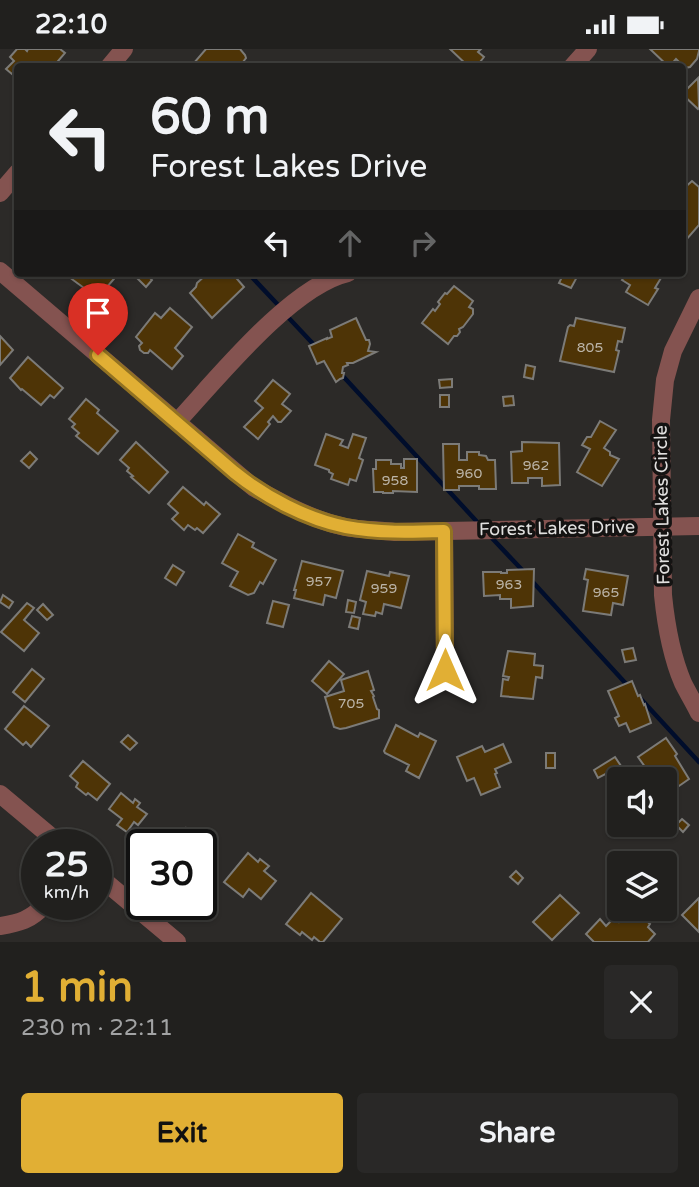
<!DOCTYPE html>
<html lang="en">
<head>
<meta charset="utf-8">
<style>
  :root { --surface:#21201e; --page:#292827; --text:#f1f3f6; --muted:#a2a3a4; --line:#3e3e3c; --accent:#e1af34 }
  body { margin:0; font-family:"Varela Round",sans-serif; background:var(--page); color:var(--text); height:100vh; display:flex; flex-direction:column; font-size:26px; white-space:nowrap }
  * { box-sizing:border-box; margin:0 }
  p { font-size:23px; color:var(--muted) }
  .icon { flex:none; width:38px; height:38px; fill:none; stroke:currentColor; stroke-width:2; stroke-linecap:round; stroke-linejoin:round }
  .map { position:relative; height:893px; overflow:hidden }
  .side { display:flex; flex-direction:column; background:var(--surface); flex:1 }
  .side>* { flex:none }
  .hud { position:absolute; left:14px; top:14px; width:672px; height:214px; border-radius:7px; box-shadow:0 2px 5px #0004,0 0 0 2px var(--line); background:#21201e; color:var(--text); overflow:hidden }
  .fabs { position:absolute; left:607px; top:718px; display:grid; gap:14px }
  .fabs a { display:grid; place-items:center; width:70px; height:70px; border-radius:7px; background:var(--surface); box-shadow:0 2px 5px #0004,0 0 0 2px var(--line); font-size:35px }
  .speed { position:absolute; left:21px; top:780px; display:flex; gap:14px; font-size:35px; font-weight:700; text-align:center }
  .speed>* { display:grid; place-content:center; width:91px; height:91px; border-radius:50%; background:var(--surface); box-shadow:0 2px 5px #0004,0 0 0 2px var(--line); line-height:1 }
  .speed small { font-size:18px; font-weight:400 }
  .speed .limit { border:4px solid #111; border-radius:10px; background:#fff; color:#111 }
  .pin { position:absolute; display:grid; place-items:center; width:60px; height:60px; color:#fff; margin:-72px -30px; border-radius:50% 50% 50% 0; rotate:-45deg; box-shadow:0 0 7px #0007 }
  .pin .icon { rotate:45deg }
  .me { position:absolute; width:77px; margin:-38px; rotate:0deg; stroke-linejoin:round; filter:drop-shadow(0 0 5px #0008) }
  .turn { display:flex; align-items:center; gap:24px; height:147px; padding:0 21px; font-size:32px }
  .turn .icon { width:91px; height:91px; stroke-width:2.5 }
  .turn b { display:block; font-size:49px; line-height:60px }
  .lanes { display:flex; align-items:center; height:66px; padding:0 21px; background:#0003; justify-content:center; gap:35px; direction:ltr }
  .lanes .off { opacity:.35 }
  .round { display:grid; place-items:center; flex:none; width:74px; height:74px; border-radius:7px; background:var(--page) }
  .headline { display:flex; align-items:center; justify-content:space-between; height:119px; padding:0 21px }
  h1 { font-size:42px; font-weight:700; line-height:52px; color:var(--accent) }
  .primary-button { display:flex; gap:14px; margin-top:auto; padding:14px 21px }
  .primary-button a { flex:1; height:80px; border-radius:7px; background:var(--accent); color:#111; font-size:28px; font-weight:700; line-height:80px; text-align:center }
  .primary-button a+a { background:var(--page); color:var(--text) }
  .status { display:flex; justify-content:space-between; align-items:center; height:49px; padding:0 35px; background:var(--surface); direction:ltr }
  .status svg { height:19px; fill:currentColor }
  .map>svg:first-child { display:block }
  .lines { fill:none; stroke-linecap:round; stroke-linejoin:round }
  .stream { stroke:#000d2b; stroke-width:4.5 }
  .building { fill:#4e3406; stroke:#7c7b78; stroke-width:2 }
  .minor { stroke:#845350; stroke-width:18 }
  .route-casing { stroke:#927222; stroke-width:18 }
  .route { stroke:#e1af34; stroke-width:12 }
  .labels { text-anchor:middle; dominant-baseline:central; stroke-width:7; stroke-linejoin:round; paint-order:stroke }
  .number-label { font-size:14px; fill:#bcb5a9 }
  .street-label { font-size:18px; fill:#e1e0df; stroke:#141312 }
</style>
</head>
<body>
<div class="status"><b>22:10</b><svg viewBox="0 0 49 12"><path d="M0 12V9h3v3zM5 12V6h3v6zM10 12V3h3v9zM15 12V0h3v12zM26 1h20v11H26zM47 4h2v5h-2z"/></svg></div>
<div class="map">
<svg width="699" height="893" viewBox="0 0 699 893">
  <rect width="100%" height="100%" fill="#2c2a28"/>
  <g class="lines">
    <g class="stream">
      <polyline points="248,224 281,259"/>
      <polyline points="286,266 316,298"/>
      <polyline points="341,325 480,476"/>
      <polyline points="490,487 525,524"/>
      <polyline points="531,531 629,638"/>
      <polyline points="640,649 699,713"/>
    </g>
  </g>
  <g class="building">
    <polygon points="17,0 25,0 27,2 28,0 60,0 65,4 53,18 18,18 18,30 6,20 14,12 10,8"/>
    <polygon points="206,0 240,0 245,6 246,9 239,18 197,18 193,15"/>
    <polygon points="450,0 481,0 478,3 484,8 476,18 469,18"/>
    <polygon points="650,0 699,0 699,2 697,10 690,18 685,19 676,10 669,18"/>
    <polygon points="698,29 699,59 698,60 682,45"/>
    <polygon points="692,132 699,138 699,176 686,191 682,188 682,141"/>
    <polygon points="68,224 119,224 95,252 83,241 84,239 69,228 71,226"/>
    <polygon points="143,224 145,224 152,231 146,238 137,229"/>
    <polygon points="208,224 212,227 215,224 232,224 244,238 212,269 190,244 196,238 197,234"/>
    <polygon points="564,224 570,224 577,228 571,239 559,234"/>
    <polygon points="624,224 664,224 655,239 658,240 648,256 626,243 630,236 622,231 625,227"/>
    <polygon points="454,237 473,252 469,258 473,260 473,265 463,278 459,280 460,283 457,287 454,287 448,295 422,274 433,260 435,262 440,255 438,253 445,244 447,245"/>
    <polygon points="170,259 192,278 175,299 183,307 172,320 150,301 148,304 144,304 140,301 139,297 142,294 136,288 155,264 161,269"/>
    <polygon points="356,269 366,291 369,291 370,295 368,302 376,303 353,314 347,314 348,316 343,318 342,324 344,324 343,329 340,330 336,333 324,312 317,315 309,297 327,289 327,290 332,288 330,281"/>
    <polygon points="576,269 625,279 622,293 618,292 616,301 619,302 614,323 560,312 568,278 570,276 574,277"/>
    <polygon points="0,287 13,301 0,316"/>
    <polygon points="28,308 63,339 54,349 50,346 41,356 22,340 21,341 10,329"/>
    <polygon points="526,316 535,318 533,330 524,328"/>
    <polygon points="452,330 452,338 440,339 439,331"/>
    <polygon points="273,331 290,345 282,355 291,362 281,373 278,373 273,367 268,373 270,375 258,390 244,378 263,359 255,352"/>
    <rect x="440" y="346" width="9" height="12"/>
    <polygon points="513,347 514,356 504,357 503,348"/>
    <polygon points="86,350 99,361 97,364 118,382 98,405 76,387 79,384 72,378 75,375 69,370"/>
    <polygon points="600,372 616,381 604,399 610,403 610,406 619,410 602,437 577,423 590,400 582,396 587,388 591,388"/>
    <polygon points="326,385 343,391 340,396 348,399 353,385 366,389 359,409 363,411 356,432 350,430 348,436 331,430 333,425 329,423 329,421 315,416"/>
    <polygon points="136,393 168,423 149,444 131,428 133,427 127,422 129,419 120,411"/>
    <polygon points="522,393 559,394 560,436 542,437 542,429 528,429 528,434 512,434 511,403 522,402"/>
    <polygon points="443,395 459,395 459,411 467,411 467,403 479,403 479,406 486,407 488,411 495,411 496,440 479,440 479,437 459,437 459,441 444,441"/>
    <polygon points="30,403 37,410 29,419 21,412"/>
    <polygon points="404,410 417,410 417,443 393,442 393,444 383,444 383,443 374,443 373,420 376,420 376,411 391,411 391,415 401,415 401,419 404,419"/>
    <polygon points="183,438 204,456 206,453 220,465 203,484 197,479 195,481 188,476 184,481 172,470 178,464 168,455"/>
    <polygon points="238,485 254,494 252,498 276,511 263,535 260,533 254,544 248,546 230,537 238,523 222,514"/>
    <polygon points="302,512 343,522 336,549 325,546 323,556 294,549 296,541 294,541"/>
    <polygon points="173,516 184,523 176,536 165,529"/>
    <polygon points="534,520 533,557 511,559 511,550 500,550 500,546 484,547 483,523 501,523 501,524 507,524 507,521"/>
    <polygon points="586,520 628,527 623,556 613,554 611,566 583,562 588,531 584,530"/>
    <polygon points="367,522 389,527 390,523 409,527 401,559 384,555 382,565 376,563 375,567 363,565 366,553 360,551"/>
    <polygon points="3,546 13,553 9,559 0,553"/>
    <polygon points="348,551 356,553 354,564 346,563"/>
    <polygon points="273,552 289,556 283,578 267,574"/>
    <polygon points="27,554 34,559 24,571 39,584 24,602 1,583"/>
    <polygon points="43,555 53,566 47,571 37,561"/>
    <polygon points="352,567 360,569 358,580 349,578"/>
    <polygon points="633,599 636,611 625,613 622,601"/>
    <polygon points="508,602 535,605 534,616 543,617 542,629 536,628 533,650 501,647 503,630 508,631 509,628 503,627"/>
    <polygon points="329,612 344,625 327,645 312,632"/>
    <polygon points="32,620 44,630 25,653 13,643"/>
    <polygon points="368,622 374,641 371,642 374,647 373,648 377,660 379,661 379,669 346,679 340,680 334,678 325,648 344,642 341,631"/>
    <polygon points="632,632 638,647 640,646 644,656 645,655 651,674 630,683 626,674 619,677 615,669 619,667 608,642"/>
    <polygon points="24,657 49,677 31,698 26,693 23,696 5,680"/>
    <polygon points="396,676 418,688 420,684 436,692 419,729 406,722 409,716 385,704 384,702"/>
    <polygon points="128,686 137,694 130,701 121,693"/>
    <polygon points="666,689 677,705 675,707 689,730 679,737 676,733 665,741 665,730 647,730 644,725 648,722 638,708"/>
    <polygon points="503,695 511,713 495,720 497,724 495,725 500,738 481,746 474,729 467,732 457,708 482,697 485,703"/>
    <rect x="546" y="704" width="9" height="15"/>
    <polygon points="615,708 621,717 598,729 594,721"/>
    <polygon points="83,712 110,735 97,751 88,744 86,746 76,738 78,734 70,727"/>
    <polygon points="121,744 133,754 135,750 140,754 137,758 147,765 138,776 134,773 127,783 117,776 122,770 109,760"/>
    <polygon points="682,770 689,776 683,783 676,776"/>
    <polygon points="186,779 216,804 201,822 201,796 172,796"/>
    <polygon points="248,804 258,813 260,810 269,817 264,822 276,832 261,850 249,840 243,848 224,833"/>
    <polygon points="516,822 523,829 518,835 510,828"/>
    <polygon points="311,844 342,870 323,893 320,893 314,888 312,891 302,883 300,886 286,875"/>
    <polygon points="560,846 579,864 552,891 533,873"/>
    <polygon points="699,849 699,883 682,866"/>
    <polygon points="632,859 650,875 648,878 655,885 648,893 594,893 586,885 600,870 606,877 615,868 619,873"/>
  </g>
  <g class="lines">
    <g class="minor">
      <polyline points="109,18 124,0"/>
      <polyline points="572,18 588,0"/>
      <polyline points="0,144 18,123"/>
      <path d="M0 222 253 438C282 454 312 471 345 478 361 481 378 481 395 483L699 477"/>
      <path d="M699 249 673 302 665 331 661 371 663 546C666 576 671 606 683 634 688 644 694 654 699 664"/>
      <path d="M177 373C217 330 291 237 348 224"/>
      <polyline points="444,482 445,621"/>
      <polyline points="0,745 61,796"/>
      <polyline points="96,825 177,893"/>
      <path d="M0 877C19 874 31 871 44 856"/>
    </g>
  </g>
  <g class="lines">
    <defs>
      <path id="route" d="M98 306 234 423C265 448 306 470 346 478 378 484 411 483 444 482L445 621"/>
    </defs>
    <use href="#route" class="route-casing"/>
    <use href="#route" class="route"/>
  </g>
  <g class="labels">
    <g class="number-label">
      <text x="590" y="298">805</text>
      <text x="536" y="416">962</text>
      <text x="469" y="424">960</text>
      <text x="395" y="431">958</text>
      <text x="319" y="532">957</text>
      <text x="509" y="535">963</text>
      <text x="384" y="539">959</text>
      <text x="606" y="543">965</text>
      <text x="351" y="654">705</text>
    </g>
    <g class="street-label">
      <text transform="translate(662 456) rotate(-91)">Forest Lakes Circle</text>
      <text transform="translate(557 479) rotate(-1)">Forest Lakes Drive</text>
    </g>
  </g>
</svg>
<div class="fabs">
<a><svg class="icon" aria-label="sound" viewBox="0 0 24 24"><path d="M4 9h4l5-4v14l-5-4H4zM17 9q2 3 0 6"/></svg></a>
<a><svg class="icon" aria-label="layers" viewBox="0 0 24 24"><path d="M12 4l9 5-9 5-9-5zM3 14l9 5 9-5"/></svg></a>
</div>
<div class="speed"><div>25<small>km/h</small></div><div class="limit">30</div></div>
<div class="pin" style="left:98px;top:306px;background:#d93025"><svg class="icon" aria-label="arrive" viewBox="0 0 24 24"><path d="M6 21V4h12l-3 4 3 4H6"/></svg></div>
<svg class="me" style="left:445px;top:621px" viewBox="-20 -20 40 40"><path d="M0-17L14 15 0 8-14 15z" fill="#e1af34" stroke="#fff" stroke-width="4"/></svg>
<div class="hud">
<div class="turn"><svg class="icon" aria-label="left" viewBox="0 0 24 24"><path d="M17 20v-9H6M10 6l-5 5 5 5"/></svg><div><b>60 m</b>Forest Lakes Drive</div></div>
<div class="lanes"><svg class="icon" aria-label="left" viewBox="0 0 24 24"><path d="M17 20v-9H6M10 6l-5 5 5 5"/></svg><svg class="icon off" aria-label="ahead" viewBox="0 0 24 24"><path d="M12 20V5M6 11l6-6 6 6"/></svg><svg class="icon off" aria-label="right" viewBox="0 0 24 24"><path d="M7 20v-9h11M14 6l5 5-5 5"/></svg></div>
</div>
</div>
<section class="side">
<div class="headline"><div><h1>1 min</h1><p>230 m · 22:11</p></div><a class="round"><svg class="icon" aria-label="close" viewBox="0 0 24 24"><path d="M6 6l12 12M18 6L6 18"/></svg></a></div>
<div class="primary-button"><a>Exit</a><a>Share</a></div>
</section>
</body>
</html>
